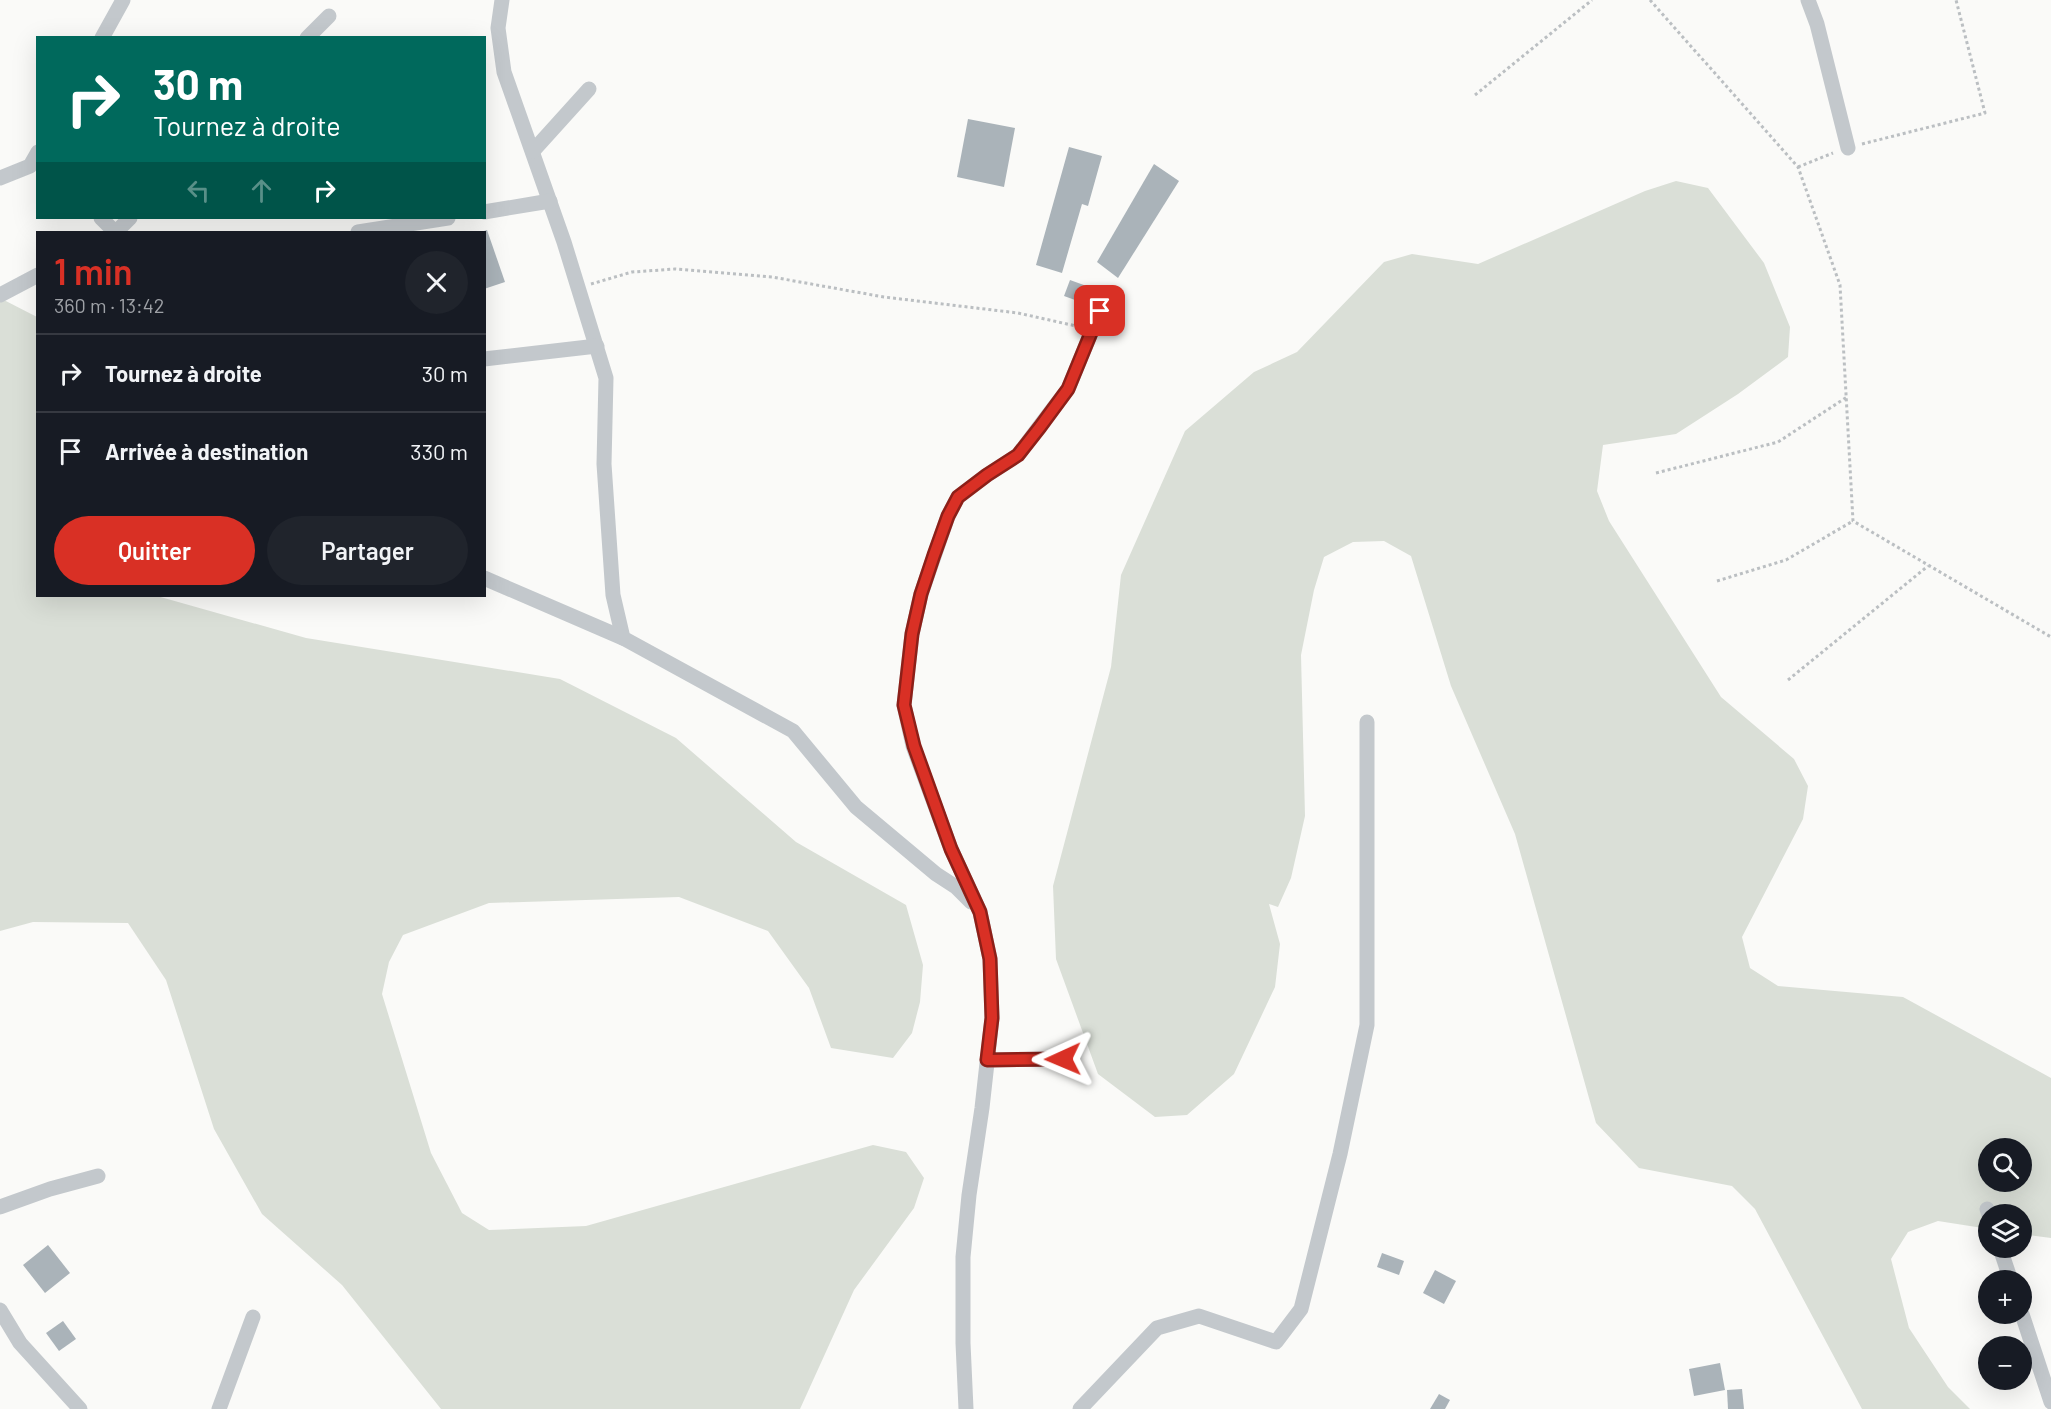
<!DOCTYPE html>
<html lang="fr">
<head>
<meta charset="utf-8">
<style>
  :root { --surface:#171b24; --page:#20242c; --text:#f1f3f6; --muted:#9ea1a6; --line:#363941; --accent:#d93025 }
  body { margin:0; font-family:Barlow,sans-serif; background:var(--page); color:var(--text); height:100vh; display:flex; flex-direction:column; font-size:22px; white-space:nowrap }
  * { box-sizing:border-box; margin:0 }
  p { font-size:20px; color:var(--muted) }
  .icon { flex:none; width:33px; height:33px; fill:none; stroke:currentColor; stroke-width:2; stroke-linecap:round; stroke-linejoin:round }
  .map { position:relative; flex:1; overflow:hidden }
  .panel { position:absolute; left:36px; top:231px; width:450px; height:366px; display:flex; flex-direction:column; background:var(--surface); border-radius:0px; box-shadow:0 6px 24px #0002 }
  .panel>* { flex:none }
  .guide { position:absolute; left:36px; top:36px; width:450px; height:183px; border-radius:0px; box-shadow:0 6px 24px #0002; background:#00695c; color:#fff; overflow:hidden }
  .tools { position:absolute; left:1978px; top:1138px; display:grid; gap:12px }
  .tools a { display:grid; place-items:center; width:54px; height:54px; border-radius:50%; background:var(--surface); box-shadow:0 6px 24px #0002; font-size:30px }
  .pin { position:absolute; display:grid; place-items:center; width:51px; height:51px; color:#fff; margin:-26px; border-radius:12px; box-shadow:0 3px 9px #0006 }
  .me { position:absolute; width:66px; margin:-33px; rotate:269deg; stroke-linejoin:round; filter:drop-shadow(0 0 4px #0008) }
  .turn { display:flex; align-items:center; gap:21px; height:126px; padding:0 18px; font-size:27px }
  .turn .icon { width:78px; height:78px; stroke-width:2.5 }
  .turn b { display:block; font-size:42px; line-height:51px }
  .lanes { display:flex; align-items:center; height:57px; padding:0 18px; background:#0003; justify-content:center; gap:30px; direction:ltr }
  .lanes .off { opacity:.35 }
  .round { display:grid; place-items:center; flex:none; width:63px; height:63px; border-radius:32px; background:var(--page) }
  .overview { display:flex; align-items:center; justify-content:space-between; height:102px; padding:0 18px }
  h1 { font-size:36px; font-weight:600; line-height:45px; color:var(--accent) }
  .cta { display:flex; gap:12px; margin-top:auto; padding:12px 18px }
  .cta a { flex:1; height:69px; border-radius:36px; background:var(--accent); color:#fff; font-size:24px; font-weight:600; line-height:69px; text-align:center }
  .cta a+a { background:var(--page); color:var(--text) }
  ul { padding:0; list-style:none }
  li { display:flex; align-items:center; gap:18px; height:78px; padding:0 18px; border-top:2px solid var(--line) }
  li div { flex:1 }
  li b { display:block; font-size:22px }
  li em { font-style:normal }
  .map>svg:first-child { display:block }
  .green { fill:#dadfd7; fill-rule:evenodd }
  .building { fill:#aab3b9 }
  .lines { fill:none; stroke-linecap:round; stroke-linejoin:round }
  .path { stroke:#bbbfc2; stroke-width:3; stroke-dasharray:3 3; stroke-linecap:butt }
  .street { stroke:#c3c8cc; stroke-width:15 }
  .route-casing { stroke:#8d1f18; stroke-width:15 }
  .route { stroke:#d93025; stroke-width:10 }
</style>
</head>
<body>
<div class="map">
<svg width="2051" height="1409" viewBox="0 0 2051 1409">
  <rect width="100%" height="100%" fill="#fafaf8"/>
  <g class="green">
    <path d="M1676 181 1708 188 1764 263 1790 327 1788 357 1738 394 1676 434 1603 445 1597 491 1609 521 1721 697 1794 759 1808 786 1803 819 1742 937 1750 968 1778 986 1903 997 2051 1078V1238L2022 1234V1215H1989V1229L1938 1221 1908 1232 1891 1259 1909 1328 1948 1387 1970 1409H1862L1755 1209 1732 1186 1639 1168 1596 1123 1515 834 1451 686 1411 556 1384 541 1353 542 1324 557 1314 590 1301 655 1305 816 1291 878 1278 907 1269 904 1280 944 1275 987 1234 1074 1187 1115 1155 1117 1098 1074 1056 959 1053 886 1111 667 1121 575 1185 431 1254 372 1297 352 1384 262 1412 254 1478 264 1645 191ZM1989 1149H2022V1182H1989Z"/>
    <polygon points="0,298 37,317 38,596 157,596 306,638 560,679 676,738 796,842 906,905 923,965 920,1002 912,1033 893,1058 831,1048 809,988 768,931 679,897 489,903 403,935 389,962 382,994 431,1153 462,1213 489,1230 586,1226 873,1145 906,1152 924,1178 914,1208 854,1290 800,1409 441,1409 342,1285 262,1214 214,1129 166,980 128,923 33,922 0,931"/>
  </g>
  <g class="building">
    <polygon points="968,119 1015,128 1004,187 957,177"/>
    <polygon points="1069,147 1102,156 1088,206 1082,204 1062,273 1036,265"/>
    <polygon points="1154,164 1179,181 1118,278 1097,262"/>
    <polygon points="487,230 505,282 484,289 484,231"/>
    <polygon points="1070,280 1092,288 1086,304 1064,296"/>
    <polygon points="48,1245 70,1273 45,1293 23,1265"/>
    <polygon points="1382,1253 1404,1261 1399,1275 1377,1267"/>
    <polygon points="1435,1270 1456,1281 1444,1304 1423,1293"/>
    <polygon points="63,1321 76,1339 59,1351 46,1333"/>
    <polygon points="1720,1363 1725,1390 1694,1396 1689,1369"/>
    <polygon points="1742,1389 1744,1409 1728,1409 1727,1390"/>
    <polygon points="1439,1394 1450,1400 1445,1409 1430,1409"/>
  </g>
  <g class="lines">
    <g class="path">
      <polyline points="1650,0 1798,167 1840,285 1853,521 2051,637"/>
      <polyline points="1475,95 1592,0"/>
      <polyline points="1862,144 1985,113 1956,0"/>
      <polyline points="1798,167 1833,153"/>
      <polyline points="591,284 632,272 675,269 772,277 884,297 1018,313 1076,326"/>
      <polyline points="1656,473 1778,442 1847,397"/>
      <polyline points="1717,581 1786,560 1853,521"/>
      <polyline points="1788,680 1928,566"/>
    </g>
    <g class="street">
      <polyline points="502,0 498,28 504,72 564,242 606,378 604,464 613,595 623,638 793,731 856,807 936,874 956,887 971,902"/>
      <polyline points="1808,0 1817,24 1848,148"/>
      <polyline points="102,38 123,0"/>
      <polyline points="307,38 329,16"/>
      <polyline points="533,151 589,89"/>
      <polyline points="0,178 30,166 38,152"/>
      <polyline points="484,212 550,201"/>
      <polyline points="101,218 115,232"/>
      <polyline points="116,232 130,218"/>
      <polyline points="358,232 448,218"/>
      <polyline points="0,295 38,275"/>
      <polyline points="484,359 597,346"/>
      <polyline points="484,578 623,638"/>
      <polyline points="987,1060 1063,1059"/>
      <polyline points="0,1207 50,1189 98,1176"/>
      <polyline points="1987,1209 1989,1215"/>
      <polyline points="2000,1248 2011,1281"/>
      <polyline points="0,1310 20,1343 80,1409"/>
      <polyline points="2022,1314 2051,1402"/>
      <polyline points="219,1409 253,1317"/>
      <polyline points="966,1409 963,1343 963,1257 969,1195 982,1108 992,1018 990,959 980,912 951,849 913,746 904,705 912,634 921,594 948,516 958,497 987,475 1018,455 1039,427 1068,389 1100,311"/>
      <polyline points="1080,1409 1157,1328 1199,1316 1276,1342 1301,1309 1340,1154 1367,1025 1367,722"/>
    </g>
  </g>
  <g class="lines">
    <defs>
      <polyline id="route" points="1063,1059 987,1060 992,1018 990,959 980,912 951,849 914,746 904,705 912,634 921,594 934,555 948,516 958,497 987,475 1018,455 1040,427 1068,389 1100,311"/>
    </defs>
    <use href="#route" class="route-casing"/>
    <use href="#route" class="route"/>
  </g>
</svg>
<div class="tools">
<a><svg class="icon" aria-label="search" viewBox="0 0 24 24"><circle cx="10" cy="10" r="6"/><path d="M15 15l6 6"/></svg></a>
<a><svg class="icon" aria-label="layers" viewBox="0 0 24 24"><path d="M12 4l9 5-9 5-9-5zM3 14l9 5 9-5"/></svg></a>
<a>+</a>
<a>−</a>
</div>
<div class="pin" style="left:1100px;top:311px;background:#d93025"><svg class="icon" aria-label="arrive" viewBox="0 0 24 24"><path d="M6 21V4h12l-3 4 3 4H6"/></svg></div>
<svg class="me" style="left:1063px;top:1059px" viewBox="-20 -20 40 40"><path d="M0-17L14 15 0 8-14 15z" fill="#d93025" stroke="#fff" stroke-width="4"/></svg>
<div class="guide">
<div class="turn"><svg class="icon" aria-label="right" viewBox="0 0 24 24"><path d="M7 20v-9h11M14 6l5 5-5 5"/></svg><div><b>30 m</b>Tournez à droite</div></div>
<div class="lanes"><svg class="icon off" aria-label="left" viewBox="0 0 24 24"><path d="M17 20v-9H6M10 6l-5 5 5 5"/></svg><svg class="icon off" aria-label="ahead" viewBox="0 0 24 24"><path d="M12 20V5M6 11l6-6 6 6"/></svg><svg class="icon" aria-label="right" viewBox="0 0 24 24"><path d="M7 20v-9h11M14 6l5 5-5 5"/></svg></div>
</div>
<section class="panel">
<div class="overview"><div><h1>1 min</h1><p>360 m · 13:42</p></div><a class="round"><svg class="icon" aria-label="close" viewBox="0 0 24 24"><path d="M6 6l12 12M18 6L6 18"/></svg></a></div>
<ul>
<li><svg class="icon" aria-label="right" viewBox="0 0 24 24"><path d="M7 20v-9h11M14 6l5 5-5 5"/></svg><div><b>Tournez à droite</b></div><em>30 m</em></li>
<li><svg class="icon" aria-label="arrive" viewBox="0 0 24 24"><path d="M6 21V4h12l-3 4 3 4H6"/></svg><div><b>Arrivée à destination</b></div><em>330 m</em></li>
</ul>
<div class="cta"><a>Quitter</a><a>Partager</a></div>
</section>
</div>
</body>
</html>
